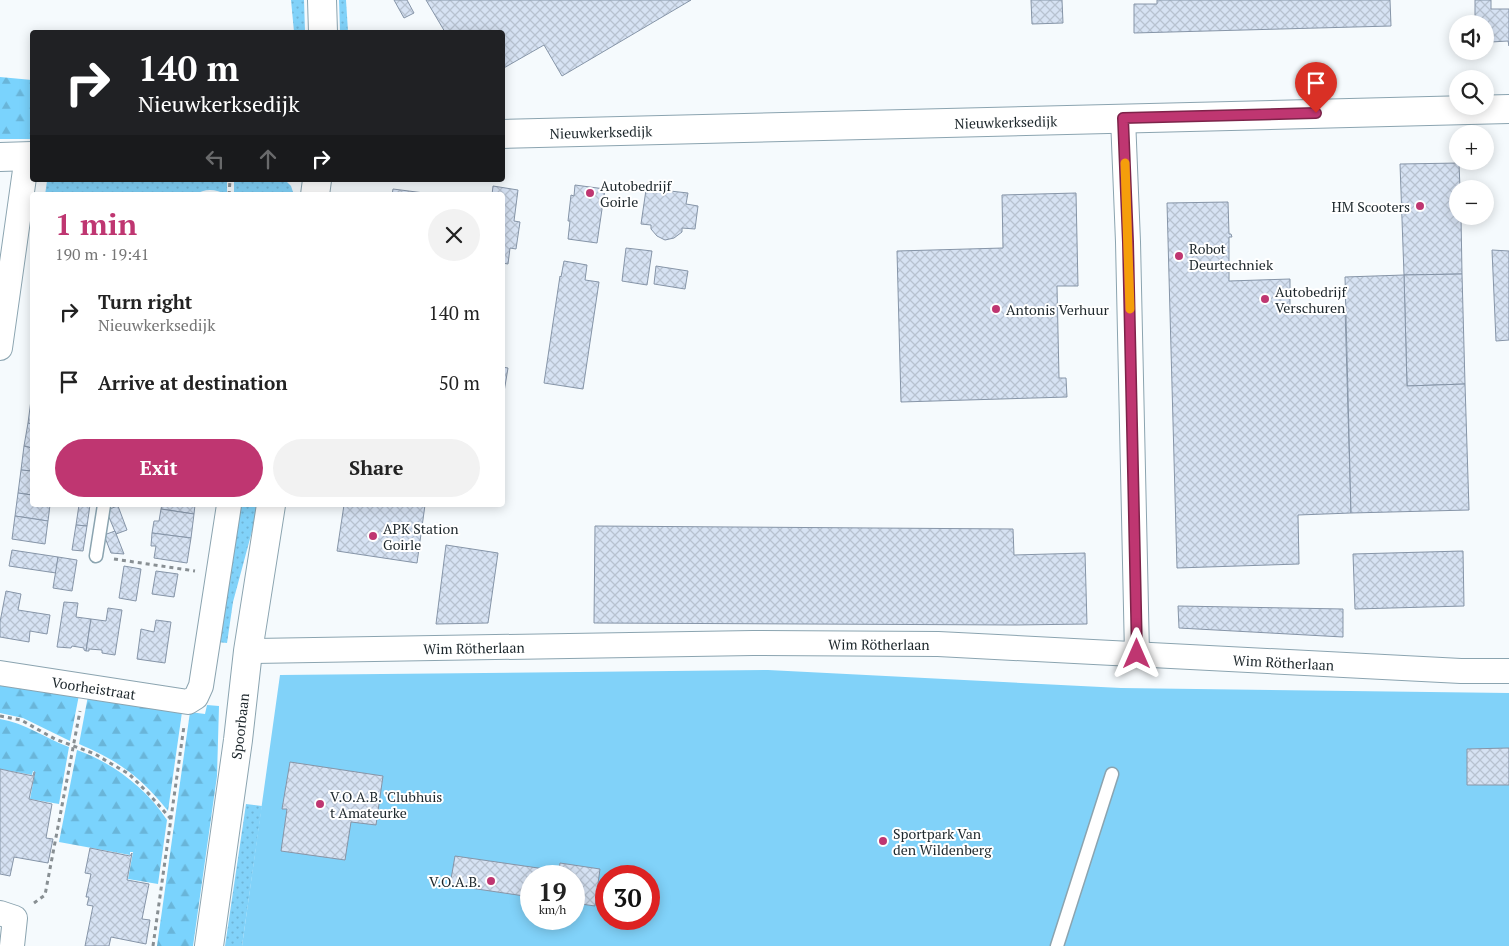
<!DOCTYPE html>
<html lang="en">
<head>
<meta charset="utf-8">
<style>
  :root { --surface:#fff; --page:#f2f2f2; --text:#222; --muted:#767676; --accent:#bf3671 }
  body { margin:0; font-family:"PT Serif",serif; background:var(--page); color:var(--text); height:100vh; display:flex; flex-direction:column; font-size:19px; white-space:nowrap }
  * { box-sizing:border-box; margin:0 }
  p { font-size:16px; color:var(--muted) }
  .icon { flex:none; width:28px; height:28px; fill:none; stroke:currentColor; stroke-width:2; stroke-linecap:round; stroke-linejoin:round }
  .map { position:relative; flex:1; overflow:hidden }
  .drawer { position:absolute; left:30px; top:192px; width:475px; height:315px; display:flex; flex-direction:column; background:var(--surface); border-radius:5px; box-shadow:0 2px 12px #0003 }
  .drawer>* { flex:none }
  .hud { position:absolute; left:30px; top:30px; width:475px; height:152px; border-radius:5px; box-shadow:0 2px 12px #0003; background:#202124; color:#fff; overflow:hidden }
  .tools { position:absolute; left:1449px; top:15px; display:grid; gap:10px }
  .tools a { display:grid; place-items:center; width:45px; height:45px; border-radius:50%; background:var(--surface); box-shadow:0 2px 12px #0003; font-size:25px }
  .speed { position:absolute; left:520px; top:865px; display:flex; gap:10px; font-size:25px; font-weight:700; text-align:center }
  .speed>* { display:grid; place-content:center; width:65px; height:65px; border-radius:50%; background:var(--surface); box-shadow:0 2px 12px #0003; line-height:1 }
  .speed small { font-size:12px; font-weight:400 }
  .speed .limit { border:8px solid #d22; background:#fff; color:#111 }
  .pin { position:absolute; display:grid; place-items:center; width:42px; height:42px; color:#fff; margin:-51px -21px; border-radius:50% 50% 50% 0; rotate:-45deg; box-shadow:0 0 5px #0007 }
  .pin .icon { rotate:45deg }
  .me { position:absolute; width:55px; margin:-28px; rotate:0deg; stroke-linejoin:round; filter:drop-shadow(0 0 4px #0008) }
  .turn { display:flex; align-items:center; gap:18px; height:105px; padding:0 25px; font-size:22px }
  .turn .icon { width:65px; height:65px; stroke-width:2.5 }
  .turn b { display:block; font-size:35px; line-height:42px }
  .lanes { display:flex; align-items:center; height:48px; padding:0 25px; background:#0003; justify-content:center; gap:25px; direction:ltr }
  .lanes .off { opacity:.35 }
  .round { display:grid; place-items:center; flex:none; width:52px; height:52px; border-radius:26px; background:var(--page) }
  .head { display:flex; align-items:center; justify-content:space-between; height:85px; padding:0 25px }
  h1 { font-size:30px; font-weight:800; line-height:38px; color:var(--accent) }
  .primary-button { display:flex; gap:10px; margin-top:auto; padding:10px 25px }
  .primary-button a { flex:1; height:58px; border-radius:30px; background:var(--accent); color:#fff; font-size:20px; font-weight:800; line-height:58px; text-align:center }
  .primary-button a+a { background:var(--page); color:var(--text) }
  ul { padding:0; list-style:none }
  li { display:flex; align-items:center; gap:15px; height:70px; padding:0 25px }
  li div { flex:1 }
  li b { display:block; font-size:19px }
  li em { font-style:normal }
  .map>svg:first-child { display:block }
  .grass { fill:url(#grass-dots) }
  .forest { fill:url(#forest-firs) }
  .park { fill:#81d2f9; fill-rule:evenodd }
  .building { fill:url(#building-cross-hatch); stroke:#8695a8 }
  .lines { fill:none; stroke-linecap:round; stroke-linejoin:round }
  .lane-casing { stroke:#8ba4b0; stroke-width:15 }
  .street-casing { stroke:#8ba4b0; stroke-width:26 }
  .secondary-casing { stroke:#8ba4b0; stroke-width:30 }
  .path { stroke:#888f93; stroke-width:3; stroke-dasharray:4 4; stroke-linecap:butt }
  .lane { stroke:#fff; stroke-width:12 }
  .street { stroke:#fff; stroke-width:24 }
  .secondary { stroke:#fff; stroke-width:28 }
  .route-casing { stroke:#7c2349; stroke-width:12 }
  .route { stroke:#bf3671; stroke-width:9 }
  .slow { stroke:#f59e0b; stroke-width:9 }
  .poi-dot { fill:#bf3671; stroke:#fff; stroke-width:2 }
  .labels { text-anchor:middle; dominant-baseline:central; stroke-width:4; stroke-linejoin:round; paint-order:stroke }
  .street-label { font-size:14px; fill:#1c262b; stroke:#fff }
  .poi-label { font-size:14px; fill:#1c262b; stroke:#fff; text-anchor:start }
</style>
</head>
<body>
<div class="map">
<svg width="1509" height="946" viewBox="0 0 1509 946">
  <defs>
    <pattern id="grass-dots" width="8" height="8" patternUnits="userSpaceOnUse" patternTransform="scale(1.25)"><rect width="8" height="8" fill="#81d2f9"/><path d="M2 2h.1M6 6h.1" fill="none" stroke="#6fb4d6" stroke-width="1.8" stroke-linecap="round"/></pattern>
    <pattern id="forest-firs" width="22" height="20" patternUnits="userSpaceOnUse" patternTransform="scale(1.25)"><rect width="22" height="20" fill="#7ad3fd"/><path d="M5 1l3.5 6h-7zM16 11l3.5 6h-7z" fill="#69b5d9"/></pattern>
    <pattern id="building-cross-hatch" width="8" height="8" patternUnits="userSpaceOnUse" patternTransform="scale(1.25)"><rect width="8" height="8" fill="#d6e2f3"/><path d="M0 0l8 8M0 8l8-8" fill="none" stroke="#b7c2d0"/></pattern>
  </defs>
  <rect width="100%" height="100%" fill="#f5fafd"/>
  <g class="grass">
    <polygon points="291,0 304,0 305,32 294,32"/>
    <polygon points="339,0 346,0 348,32 340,32"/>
    <path d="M78 180H227V195C215 189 206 188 194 195H45L47 181Z"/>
    <polygon points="234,180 285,180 291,186 294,195 234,195"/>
    <polygon points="236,505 257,505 255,520 233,602 227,643 217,642"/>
    <polygon points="246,804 262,806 242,946 225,946"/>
  </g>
  <g class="forest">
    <polygon points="0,77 32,80 32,139 0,139"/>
    <polygon points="0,682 79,695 70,741 23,718 0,713"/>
    <path d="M88 696 182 712 168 811C141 777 119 761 79 744Z"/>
    <polygon points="207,705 219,706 217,776 193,946 157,946 190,712 205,714"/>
    <path d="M0 719C25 723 45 738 69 747L59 804 30 799 35 772 33 771 32 775 0 769Z"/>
    <path d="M77 750C113 763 146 788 167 820L158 884 128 879 133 852H130V855L59 842Z"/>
  </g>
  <path class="park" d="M768 670 1121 688 1509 693V946H242L280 675ZM531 876H574V919H531ZM606 876H649V919H606Z"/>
  <g class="building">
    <polygon points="394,0 407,0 414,13 404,18"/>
    <polygon points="426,0 691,0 562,76 544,45 502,69 502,32 445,32"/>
    <polygon points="1031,0 1062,0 1063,23 1032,24"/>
    <polygon points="1157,0 1390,0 1391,26 1134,33 1134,4 1157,4"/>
    <polygon points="1475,0 1491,0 1491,9 1509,9 1509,46 1508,41 1491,42 1490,27 1485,27 1485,24 1475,24"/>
    <polygon points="1459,163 1460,189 1458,189 1458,216 1461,216 1462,274 1404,275 1400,164"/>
    <polygon points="647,183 662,185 661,190 688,193 686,204 698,206 695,229 682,228 682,232 674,238 665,240 657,236 651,229 651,225 641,224"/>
    <polygon points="575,185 605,189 597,243 568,239 570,221 568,221 571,195 574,196"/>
    <polygon points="493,186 518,190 514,221 520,222 516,249 510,248 508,264 502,263 502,195 492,195"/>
    <polygon points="393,189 440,195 392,195"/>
    <polygon points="1076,193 1078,286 1057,286 1059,378 1066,378 1067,397 901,402 897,251 1003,248 1002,195"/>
    <polygon points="1228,202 1229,234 1231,234 1232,237 1229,237 1229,281 1290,279 1290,309 1345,308 1351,513 1298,515 1299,564 1177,568 1167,203"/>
    <polygon points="626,248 652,251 647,285 622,281"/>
    <polygon points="1492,250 1509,251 1509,340 1496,341"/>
    <polygon points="564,261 587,265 585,280 599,282 583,389 544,383 560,276 561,277"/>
    <polygon points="656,266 688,271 685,289 654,284"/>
    <polygon points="1462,274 1465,384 1407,386 1404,275"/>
    <polygon points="1404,275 1407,386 1465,384 1469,510 1351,513 1345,277"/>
    <polygon points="502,367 508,368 502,404"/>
    <polygon points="31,400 32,400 32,424 28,423"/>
    <polygon points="28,423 32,424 32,448 24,446"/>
    <polygon points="24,446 32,448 32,471 21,470"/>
    <polygon points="21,470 32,471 32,495 18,493"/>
    <polygon points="18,493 32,495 32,505 50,505 48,521 15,516"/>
    <polygon points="79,505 90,505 87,526 76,525"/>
    <polygon points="162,505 195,505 194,514 161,509"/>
    <polygon points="344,505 425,505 417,563 337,551"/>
    <polygon points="118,506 127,530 116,534 106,510"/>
    <polygon points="161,509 194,514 191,538 152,533 154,521 159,521"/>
    <polygon points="15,516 48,521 45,544 12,539"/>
    <polygon points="76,525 87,526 83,551 72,550"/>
    <polygon points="595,526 1013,529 1014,555 1085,553 1087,624 1016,625 594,623"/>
    <polygon points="115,531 124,554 111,553 104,535"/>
    <polygon points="152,533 191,538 187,563 154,558 156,546 151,546"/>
    <polygon points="446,545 498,553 488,623 436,624"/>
    <polygon points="12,550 58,557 56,573 9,566"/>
    <polygon points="1463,551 1464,606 1355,609 1353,554"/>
    <polygon points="58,557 77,560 72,591 53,588"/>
    <polygon points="124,566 141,569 136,601 119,598"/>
    <polygon points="156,571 178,574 174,597 152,594"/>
    <polygon points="6,591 21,594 18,610 50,615 47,634 30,631 29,642 0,637 0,622"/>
    <polygon points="64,602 78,603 76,617 91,619 86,651 84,650 84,648 72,646 71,648 57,647"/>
    <polygon points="1178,606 1343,609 1343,637 1179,628"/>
    <polygon points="108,608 122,610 115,655 102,653 102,650 89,649 89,651 86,651 91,619 106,621"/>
    <polygon points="156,620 171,622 165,663 137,659 141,629 154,632"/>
    <polygon points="1508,748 1509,748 1509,785 1467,785 1467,749"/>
    <polygon points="290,762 383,776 376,825 351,822 345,860 281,851 287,809 282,809"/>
    <polygon points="0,769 33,776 34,772 35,772 29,799 52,804 46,838 53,839 48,863 14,857 10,876 0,874"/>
    <polygon points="90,848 130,856 132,853 127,880 149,884 142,919 150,920 146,944 111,937 109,946 85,946 93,906 87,905 89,897 86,897 91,874 85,873"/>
    <polygon points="455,856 559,871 560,863 600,869 595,906 574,903 574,876 531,876 531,897 450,885"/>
  </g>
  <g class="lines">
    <defs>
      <g id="lane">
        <polyline points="96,556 104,505"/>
        <polyline points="1057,946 1112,774"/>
      </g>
      <g id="street">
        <polyline points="1123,118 1128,242 1137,654"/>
        <polyline points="0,348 27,156"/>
        <path id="s1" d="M248 651 753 643 938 644 1461 671H1509"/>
        <path id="s2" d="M0 673 188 702 196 697 201 686 229 505"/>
        <polyline points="0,913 15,918 12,946"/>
      </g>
      <g id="secondary">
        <polyline points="322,0 323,32"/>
        <path id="s3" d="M502 134 1509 109"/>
        <polyline points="0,157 32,156"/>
        <polyline points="315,195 317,180"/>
        <path id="s4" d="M209 946 238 740 248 651 271 505"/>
      </g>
    </defs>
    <use href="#lane" class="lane-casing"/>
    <use href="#street" class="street-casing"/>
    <use href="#secondary" class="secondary-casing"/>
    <g class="path">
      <polyline points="229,195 230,180"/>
      <polyline points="114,559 195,571"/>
      <polyline points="0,716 21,720 55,739 95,754 110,763 129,774 148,793 171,819"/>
      <polyline points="34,903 45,895 80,711"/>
      <polyline points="153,946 184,726"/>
    </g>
    <use href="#lane" class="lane"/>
    <use href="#street" class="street"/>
    <use href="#secondary" class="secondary"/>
  </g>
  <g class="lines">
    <defs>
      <polyline id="route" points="1137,654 1128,242 1123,118 1316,113"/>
    </defs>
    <use href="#route" class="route-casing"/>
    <use href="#route" class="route"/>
    <polyline class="slow" points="1125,163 1130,309"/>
  </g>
  <g class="poi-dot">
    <circle cx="590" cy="193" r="5"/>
    <circle cx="1420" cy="206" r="5"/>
    <circle cx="1179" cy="256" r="5"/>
    <circle cx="1265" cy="299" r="5"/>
    <circle cx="996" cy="309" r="5"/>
    <circle cx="373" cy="536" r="5"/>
    <circle cx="320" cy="804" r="5"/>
    <circle cx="883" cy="841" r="5"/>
    <circle cx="491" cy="881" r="5"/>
  </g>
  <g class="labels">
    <g class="street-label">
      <text stroke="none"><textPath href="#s3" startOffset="504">Nieuwkerksedijk</textPath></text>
      <text stroke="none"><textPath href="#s3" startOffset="99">Nieuwkerksedijk</textPath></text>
      <text stroke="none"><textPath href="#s1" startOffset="631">Wim Rötherlaan</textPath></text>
      <text stroke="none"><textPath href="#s1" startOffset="226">Wim Rötherlaan</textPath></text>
      <text stroke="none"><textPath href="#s1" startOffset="1036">Wim Rötherlaan</textPath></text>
      <text stroke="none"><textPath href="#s2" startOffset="95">Voorheistraat</textPath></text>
      <text stroke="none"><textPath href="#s4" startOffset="222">Spoorbaan</textPath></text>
    </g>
    <g class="poi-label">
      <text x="600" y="185">Autobedrijf<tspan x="600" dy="16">Goirle</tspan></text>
      <text x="1410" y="206" text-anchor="end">HM Scooters</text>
      <text x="1189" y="248">Robot<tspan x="1189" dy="16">Deurtechniek</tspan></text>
      <text x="1275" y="291">Autobedrijf<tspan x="1275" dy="16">Verschuren</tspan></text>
      <text x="1006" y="309">Antonis Verhuur</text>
      <text x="383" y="528">APK Station<tspan x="383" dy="16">Goirle</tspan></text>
      <text x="330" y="796">V.O.A.B. 'Clubhuis<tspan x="330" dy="16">t Amateurke</tspan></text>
      <text x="893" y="833">Sportpark Van<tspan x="893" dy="16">den Wildenberg</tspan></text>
      <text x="481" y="881" text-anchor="end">V.O.A.B.</text>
    </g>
  </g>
</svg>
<div class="tools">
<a><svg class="icon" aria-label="sound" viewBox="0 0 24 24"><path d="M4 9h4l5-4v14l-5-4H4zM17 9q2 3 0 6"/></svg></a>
<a><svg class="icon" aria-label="search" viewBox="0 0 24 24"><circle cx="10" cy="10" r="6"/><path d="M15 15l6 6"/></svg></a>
<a>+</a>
<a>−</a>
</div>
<div class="speed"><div>19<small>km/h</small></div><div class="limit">30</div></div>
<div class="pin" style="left:1316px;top:113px;background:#d93025"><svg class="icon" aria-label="arrive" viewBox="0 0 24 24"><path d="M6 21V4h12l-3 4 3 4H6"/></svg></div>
<svg class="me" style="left:1137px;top:654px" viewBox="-20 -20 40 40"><path d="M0-17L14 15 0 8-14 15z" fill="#bf3671" stroke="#fff" stroke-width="4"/></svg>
<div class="hud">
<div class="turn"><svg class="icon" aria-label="right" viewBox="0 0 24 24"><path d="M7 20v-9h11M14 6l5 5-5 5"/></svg><div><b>140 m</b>Nieuwkerksedijk</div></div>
<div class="lanes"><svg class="icon off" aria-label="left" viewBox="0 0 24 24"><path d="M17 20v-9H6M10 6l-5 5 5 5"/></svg><svg class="icon off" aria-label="ahead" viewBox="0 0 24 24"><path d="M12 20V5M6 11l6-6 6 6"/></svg><svg class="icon" aria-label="right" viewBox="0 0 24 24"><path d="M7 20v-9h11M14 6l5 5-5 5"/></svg></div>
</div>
<section class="drawer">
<div class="head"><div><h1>1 min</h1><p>190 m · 19:41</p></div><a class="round"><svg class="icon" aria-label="close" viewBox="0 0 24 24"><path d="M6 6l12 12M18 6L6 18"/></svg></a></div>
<ul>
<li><svg class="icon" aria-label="right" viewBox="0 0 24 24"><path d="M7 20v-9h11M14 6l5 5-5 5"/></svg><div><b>Turn right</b><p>Nieuwkerksedijk</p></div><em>140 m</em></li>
<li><svg class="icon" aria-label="arrive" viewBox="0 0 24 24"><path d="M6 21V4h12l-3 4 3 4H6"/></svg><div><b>Arrive at destination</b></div><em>50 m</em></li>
</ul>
<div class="primary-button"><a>Exit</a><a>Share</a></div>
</section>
</div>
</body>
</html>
